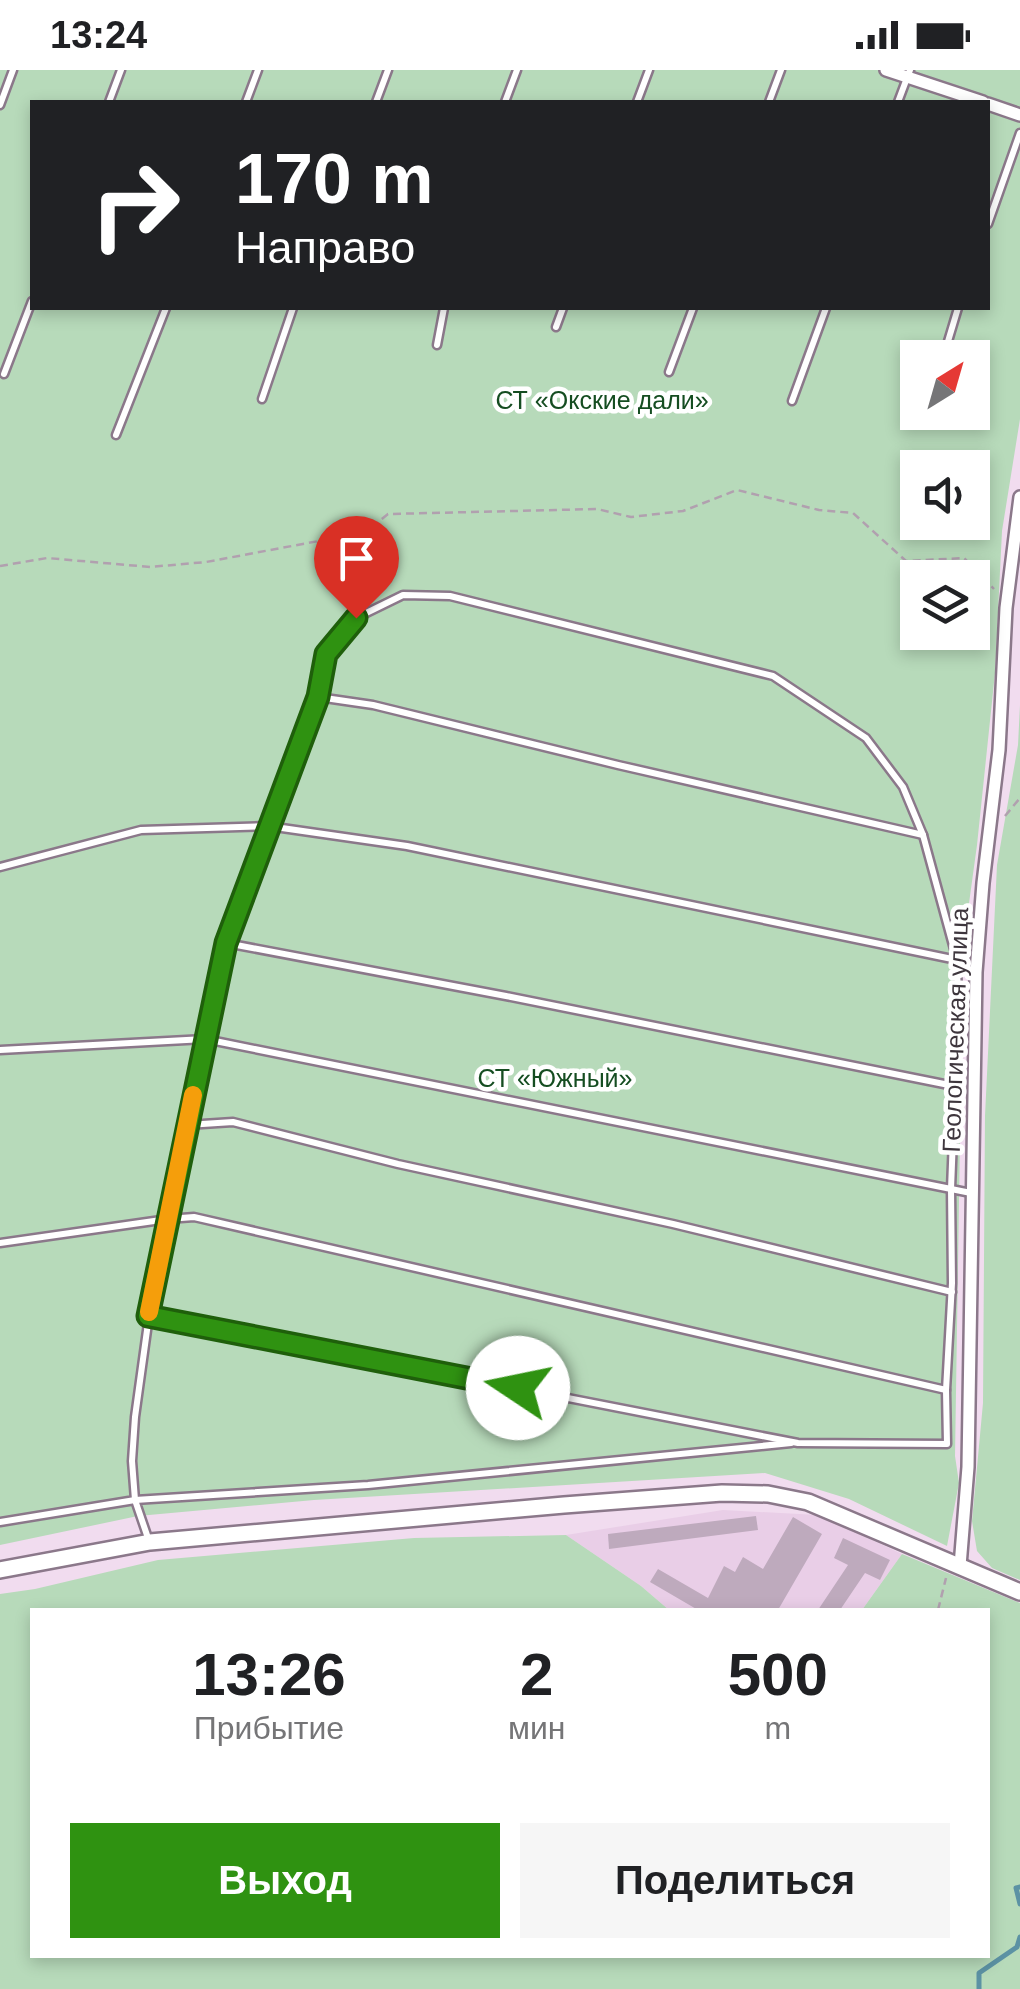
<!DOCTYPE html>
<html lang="ru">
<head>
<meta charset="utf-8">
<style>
  :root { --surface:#fff; --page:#f6f6f6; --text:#202124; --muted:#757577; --accent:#2f9211 }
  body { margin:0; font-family:Helvetica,sans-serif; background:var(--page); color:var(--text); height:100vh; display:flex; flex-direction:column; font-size:38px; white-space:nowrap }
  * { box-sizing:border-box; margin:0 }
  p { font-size:32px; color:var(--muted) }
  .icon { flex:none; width:55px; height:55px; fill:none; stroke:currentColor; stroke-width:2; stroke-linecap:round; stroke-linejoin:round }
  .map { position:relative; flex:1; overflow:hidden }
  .drawer { position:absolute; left:30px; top:1538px; width:960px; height:350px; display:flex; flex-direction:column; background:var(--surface); border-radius:0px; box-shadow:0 5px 15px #0003 }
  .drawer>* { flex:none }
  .hud { position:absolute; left:30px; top:30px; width:960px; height:210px; border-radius:0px; box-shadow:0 5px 15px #0003; background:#202124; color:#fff; overflow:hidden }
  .needle { width:65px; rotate:37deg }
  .buttons { position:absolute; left:900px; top:270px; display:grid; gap:20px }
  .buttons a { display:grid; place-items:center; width:90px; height:90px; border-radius:0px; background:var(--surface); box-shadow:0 5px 15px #0003; font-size:50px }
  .pin { position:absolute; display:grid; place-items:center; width:85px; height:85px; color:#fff; margin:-102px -42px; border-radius:50% 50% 50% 0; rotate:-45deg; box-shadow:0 0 10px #0007 }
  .pin .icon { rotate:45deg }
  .me { position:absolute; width:110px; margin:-55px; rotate:281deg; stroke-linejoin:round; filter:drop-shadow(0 0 8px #0008) }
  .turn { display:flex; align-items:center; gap:35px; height:210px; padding:0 40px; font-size:45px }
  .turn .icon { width:130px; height:130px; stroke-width:2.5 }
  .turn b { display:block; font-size:70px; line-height:85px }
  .eta { display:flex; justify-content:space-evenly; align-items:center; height:170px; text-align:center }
  .eta b { font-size:60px; font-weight:600; line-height:70px }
  .cta { display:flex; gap:20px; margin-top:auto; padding:20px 40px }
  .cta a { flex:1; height:115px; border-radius:0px; background:var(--accent); color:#fff; font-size:40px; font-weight:600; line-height:115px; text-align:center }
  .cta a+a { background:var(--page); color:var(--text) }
  .status { display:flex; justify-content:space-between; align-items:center; height:70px; padding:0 50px; background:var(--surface); direction:ltr }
  .status svg { height:28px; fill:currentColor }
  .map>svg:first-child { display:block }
  .built { fill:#e9cee7 }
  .green { fill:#b7daba; fill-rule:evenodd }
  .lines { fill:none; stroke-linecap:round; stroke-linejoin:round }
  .stream { stroke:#5c92a4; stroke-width:5 }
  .building { fill:#beaabd }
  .service-casing { stroke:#8b788a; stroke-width:11 }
  .minor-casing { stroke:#8b788a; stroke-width:16 }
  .tertiary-casing { stroke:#8b788a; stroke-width:20 }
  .path { stroke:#b1a0af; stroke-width:2.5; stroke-dasharray:8 5; stroke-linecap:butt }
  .service { stroke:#fff; stroke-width:6 }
  .minor { stroke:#fff; stroke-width:11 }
  .tertiary { stroke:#fff; stroke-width:15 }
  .route-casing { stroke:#1f5f0b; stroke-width:25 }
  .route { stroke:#2f9211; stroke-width:18 }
  .slow { stroke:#f59e0b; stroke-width:18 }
  .labels { text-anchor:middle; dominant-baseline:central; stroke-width:9; stroke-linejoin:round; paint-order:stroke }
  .park-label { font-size:25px; fill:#154d21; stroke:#fff }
  .street-label { font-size:25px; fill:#3e363d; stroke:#fff }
</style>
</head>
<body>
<div class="status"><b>13:24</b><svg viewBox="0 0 49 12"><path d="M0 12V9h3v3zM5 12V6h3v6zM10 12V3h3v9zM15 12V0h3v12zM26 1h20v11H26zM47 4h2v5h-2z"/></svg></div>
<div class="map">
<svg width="1020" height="1919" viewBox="0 0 1020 1919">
  <rect width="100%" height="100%" fill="#f1dcef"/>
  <polygon class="built" points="723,1440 818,1445 902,1484 862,1540 669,1540 641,1516 566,1465"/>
  <g class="green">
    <path d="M0 0H1020V349L1002 461 995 603 977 775 963 877 955 1386 959 1413 947 1476 849 1429 765 1403 314 1430 138 1446 0 1475ZM32 32H988V238H32ZM918 288H972V342H918ZM918 398H972V452H918ZM918 508H972V562H918Z"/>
    <polygon points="1020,635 1020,1510 992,1498 977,1481 972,1451 983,1333 985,1046 997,795 1018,675"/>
    <polygon points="566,1465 641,1516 669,1540 32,1540 32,1885 988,1885 988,1540 862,1540 902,1484 1020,1533 1020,1919 0,1919 0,1524 35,1519 158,1490 414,1468"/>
  </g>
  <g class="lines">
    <g class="stream">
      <polyline points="1020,1817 1016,1818 1020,1834"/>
      <polyline points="979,1919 979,1903 1017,1877 1020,1867"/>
    </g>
  </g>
  <g class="building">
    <polygon points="756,1446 758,1460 609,1479 608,1464"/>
    <polygon points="793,1447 822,1464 778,1540 698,1540 650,1512 658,1499 708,1528 724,1496 735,1502 743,1487 763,1499"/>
    <polygon points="843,1468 890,1490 880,1510 865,1503 840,1540 818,1540 848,1495 834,1488"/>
  </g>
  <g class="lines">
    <defs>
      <g id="service">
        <polyline points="109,32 121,0"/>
        <polyline points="246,32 258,0"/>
        <polyline points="376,32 388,0"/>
        <polyline points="505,32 517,0"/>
        <polyline points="637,32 649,0"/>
        <polyline points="769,32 781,0"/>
        <polyline points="898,32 910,0"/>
        <polyline points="0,35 13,0"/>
        <polyline points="988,154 1020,63"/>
        <polyline points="556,257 563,238"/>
        <polyline points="437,275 444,238"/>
        <polyline points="943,288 958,238"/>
        <polyline points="669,302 693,238"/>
        <polyline points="4,304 32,231"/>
        <polyline points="262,329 293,238"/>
        <polyline points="792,331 826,238"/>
        <polyline points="116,365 166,238"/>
        <polyline points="318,627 373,635 618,695 923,765"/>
        <polyline points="0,797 141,760 268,756 407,776 957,890"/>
        <polyline points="226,873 506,926 954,1016"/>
        <polyline points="0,980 205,969 971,1123"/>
        <polyline points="187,1055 233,1052 398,1094 673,1154 952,1222"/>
        <polyline points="0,1173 168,1149 194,1147 946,1320"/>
        <polyline points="0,1452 135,1430 132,1391 135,1347 149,1246 226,873 318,627 326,584 356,548 403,525 450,526 773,606 866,668 903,717 923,765 957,890 958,940 951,1119 952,1213 946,1320 947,1374 798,1373 149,1246"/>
        <polyline points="149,1471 135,1430 368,1415 791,1373"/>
      </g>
      <g id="minor">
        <polyline points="886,0 983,32"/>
        <polyline points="988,34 1020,45"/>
        <polyline points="960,1496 968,1397 976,902 983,813 999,680 1006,538 1020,427"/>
      </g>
      <polyline id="tertiary" points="0,1500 150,1472 564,1435 722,1423 768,1424 808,1432 1020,1522"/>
    </defs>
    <use href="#service" class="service-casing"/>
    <use href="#minor" class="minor-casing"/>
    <use href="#tertiary" class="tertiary-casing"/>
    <g class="path">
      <polyline points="0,496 47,488 150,497 206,492 351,465 371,458 388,444 597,439 631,447 683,441 737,420 819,440 853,443 906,491 964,488 994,519"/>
      <polyline points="1005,746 1020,728"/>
      <polyline points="938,1540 946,1508"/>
    </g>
    <use href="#service" class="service"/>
    <use href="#minor" class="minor"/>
    <use href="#tertiary" class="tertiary"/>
  </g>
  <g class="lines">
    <defs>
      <polyline id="route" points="356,548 326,584 318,627 226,873 148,1246 518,1318"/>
    </defs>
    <use href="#route" class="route-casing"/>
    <use href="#route" class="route"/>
    <polyline class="slow" points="149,1242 193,1025"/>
  </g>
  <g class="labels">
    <g class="park-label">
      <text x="602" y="330">СТ «Окские дали»</text>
      <text x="555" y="1008">СТ «Южный»</text>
    </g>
    <g class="street-label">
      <text transform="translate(955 960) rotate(-88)">Геологическая улица</text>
    </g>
  </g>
</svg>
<div class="buttons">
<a><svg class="needle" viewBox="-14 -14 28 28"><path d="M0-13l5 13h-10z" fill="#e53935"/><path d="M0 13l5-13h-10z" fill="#757577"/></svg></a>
<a><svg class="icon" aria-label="sound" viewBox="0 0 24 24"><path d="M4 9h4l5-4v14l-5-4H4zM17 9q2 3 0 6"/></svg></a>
<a><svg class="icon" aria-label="layers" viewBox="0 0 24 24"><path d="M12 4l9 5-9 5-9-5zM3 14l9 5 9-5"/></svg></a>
</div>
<div class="pin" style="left:356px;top:548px;background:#d93025"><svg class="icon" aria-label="arrive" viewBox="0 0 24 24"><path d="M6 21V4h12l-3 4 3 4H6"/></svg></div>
<svg class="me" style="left:518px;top:1318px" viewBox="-20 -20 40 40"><circle r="19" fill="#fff"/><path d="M0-13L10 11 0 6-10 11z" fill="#2f9211"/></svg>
<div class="hud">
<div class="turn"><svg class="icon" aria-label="right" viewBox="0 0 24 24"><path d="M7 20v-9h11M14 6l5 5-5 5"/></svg><div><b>170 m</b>Направо</div></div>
</div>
<section class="drawer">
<div class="eta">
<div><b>13:26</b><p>Прибытие</p></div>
<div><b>2</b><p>мин</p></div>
<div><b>500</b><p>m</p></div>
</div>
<div class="cta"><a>Выход</a><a>Поделиться</a></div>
</section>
</div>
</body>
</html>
